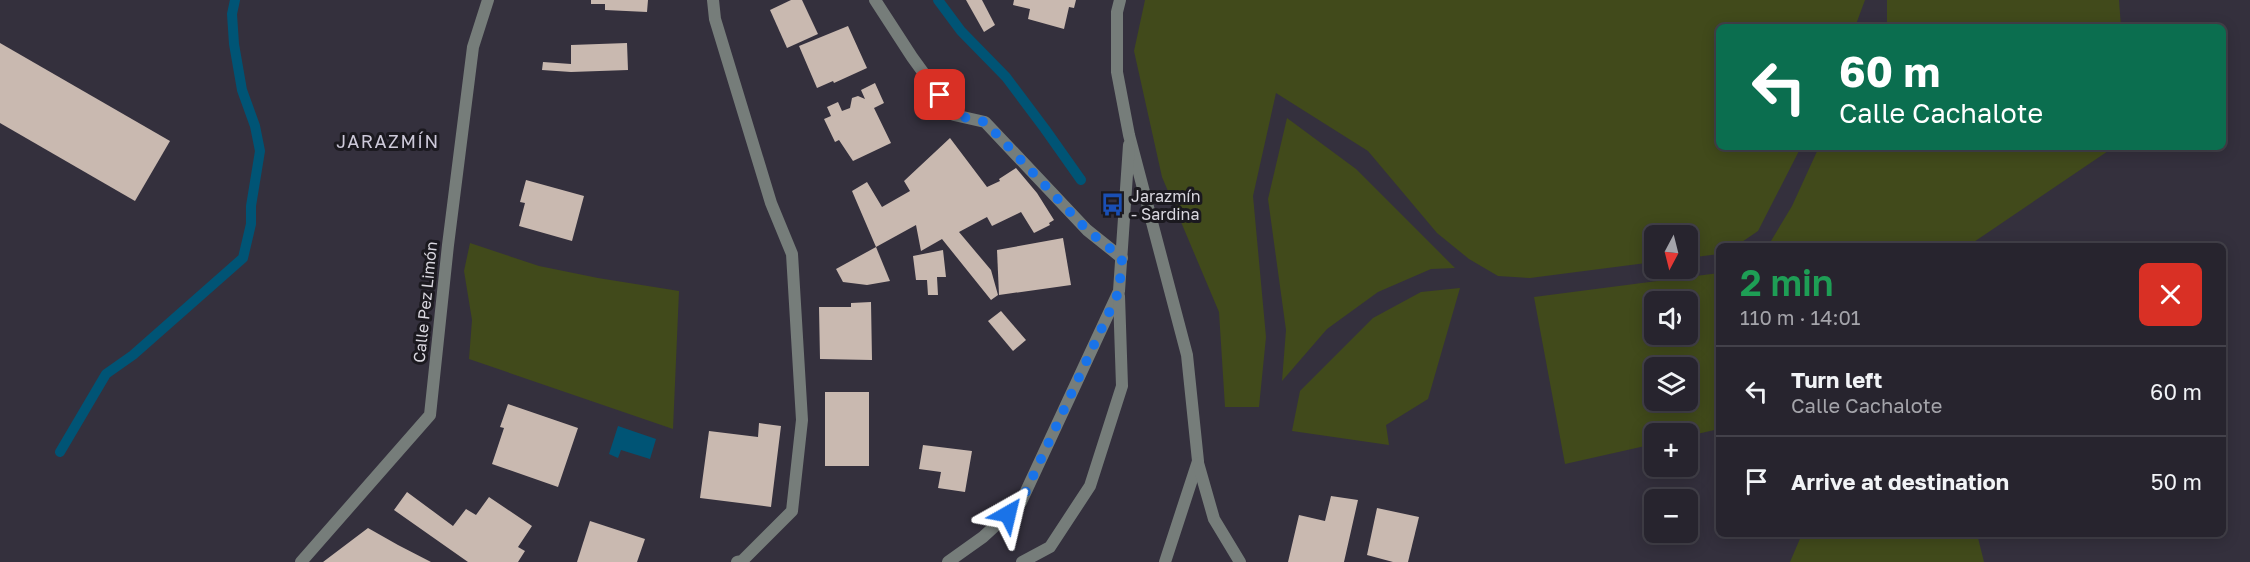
<!DOCTYPE html>
<html lang="en">
<head>
<meta charset="utf-8">
<style>
  :root { --surface:#27242e; --page:#33303a; --text:#f1f3f6; --muted:#a4a4aa; --line:#43414a }
  body { margin:0; font-family:"Golos Text",sans-serif; background:var(--page); color:var(--text); height:100vh; display:flex; flex-direction:column; font-size:22px; white-space:nowrap }
  * { box-sizing:border-box; margin:0 }
  p { font-size:20px; color:var(--muted) }
  .icon { flex:none; width:33px; height:33px; fill:none; stroke:currentColor; stroke-width:2; stroke-linecap:round; stroke-linejoin:round }
  .map { position:relative; flex:1; overflow:hidden }
  .details { position:absolute; left:1716px; top:243px; width:510px; height:294px; display:flex; flex-direction:column; background:var(--surface); border-radius:9px; box-shadow:0 3px 15px #0003,0 0 0 2px var(--line) }
  .details>* { flex:none }
  .hud { position:absolute; left:1716px; top:24px; width:510px; height:126px; border-radius:9px; box-shadow:0 3px 15px #0003,0 0 0 2px var(--line); background:#0b6e4f; color:#fff; overflow:hidden }
  .needle { width:39px; rotate:187deg }
  .controls { position:absolute; left:1644px; top:225px; display:grid; gap:12px }
  .controls a { display:grid; place-items:center; width:54px; height:54px; border-radius:9px; background:var(--surface); box-shadow:0 3px 15px #0003,0 0 0 2px var(--line); font-size:30px }
  .pin { position:absolute; display:grid; place-items:center; width:51px; height:51px; color:#fff; margin:-26px; border-radius:12px; box-shadow:0 3px 9px #0006 }
  .me { position:absolute; width:66px; margin:-33px; rotate:37deg; stroke-linejoin:round; filter:drop-shadow(0 0 4px #0008) }
  .turn { display:flex; align-items:center; gap:21px; height:126px; padding:0 24px; font-size:27px }
  .turn .icon { width:78px; height:78px; stroke-width:2.5 }
  .turn b { display:block; font-size:42px; line-height:51px }
  .round { display:grid; place-items:center; flex:none; width:63px; height:63px; border-radius:9px; background:var(--page) }
  .headline { display:flex; align-items:center; justify-content:space-between; height:102px; padding:0 24px }
  h1 { font-size:36px; font-weight:600; line-height:45px; color:#1e9e55 }
  ul { padding:0; list-style:none }
  li { display:flex; align-items:center; gap:18px; height:90px; padding:0 24px; border-top:2px solid var(--line) }
  li div { flex:1 }
  li b { display:block; font-size:22px }
  li em { font-style:normal }
  .map>svg:first-child { display:block }
  .green { fill:#414a1b; fill-rule:evenodd }
  .water { fill:#005475 }
  .lines { fill:none; stroke-linecap:round; stroke-linejoin:round }
  .stream { stroke:#005475; stroke-width:10 }
  .building { fill:#c9b9b0 }
  .lane { stroke:#767d7a; stroke-width:12 }
  .street { stroke:#767d7a; stroke-width:12 }
  .route { stroke:#1a73e8; stroke-width:10; stroke-dasharray:0 18 }
  .labels { text-anchor:middle; dominant-baseline:central; stroke-width:6; stroke-linejoin:round; paint-order:stroke }
  .poi-label { font-size:16px; fill:#dad8e0; stroke:#1b191f; text-anchor:start }
  .street-label { font-size:16px; fill:#dad8e0; stroke:#1b191f }
  .neighbourhood-label { font-size:18px; letter-spacing:1.5px; fill:#cdc9d9; stroke:#1b191f }
</style>
</head>
<body>
<div class="map">
<svg width="2250" height="562" viewBox="0 0 2250 562">
  <rect width="100%" height="100%" fill="#34303d"/>
  <g class="green">
    <polygon points="1145,0 1865,0 1855,27 1719,27 1719,147 1801,147 1758,231 1736,246 1719,246 1719,254 1688,258 1688,236 1654,236 1654,262 1530,278 1498,276 1469,259 1437,233 1368,151 1276,93 1253,196 1266,337 1259,407 1225,407 1219,312 1162,177 1134,51"/>
    <polygon points="1887,0 2119,0 2121,27 1887,27"/>
    <polygon points="1287,118 1356,169 1455,268 1431,269 1378,292 1327,329 1282,381 1286,330 1268,199"/>
    <polygon points="1819,147 2114,147 1968,246 1768,246 1792,206"/>
    <polygon points="470,243 539,266 598,278 679,291 673,429 469,359 472,320 464,271"/>
    <path d="M1719 273V429L1688 436V434H1654V444L1565 464 1534 297ZM1654 302H1688V334H1654ZM1654 368H1688V400H1654Z"/>
    <polygon points="1460,288 1428,399 1386,425 1389,445 1292,431 1300,391 1373,318 1421,292"/>
    <polygon points="1802,534 1977,534 1984,562 1790,562"/>
  </g>
  <polygon class="water" points="618,426 656,439 650,459 621,450 618,458 609,454"/>
  <g class="lines">
    <g class="stream">
      <polyline points="938,0 961,31 1006,77 1045,129 1081,180"/>
      <polyline points="60,452 106,374 133,355 243,258 251,224 251,206 260,151 255,126 242,90 234,44 232,14 235,0"/>
    </g>
  </g>
  <g class="building">
    <polygon points="591,0 648,0 647,12 605,10 605,4 591,4"/>
    <polygon points="791,0 802,0 818,34 787,48 770,10"/>
    <polygon points="966,0 982,0 995,25 984,32"/>
    <polygon points="1014,0 1076,0 1074,8 1069,7 1064,29 1028,19 1030,9 1013,5"/>
    <polygon points="848,26 867,68 834,83 833,81 817,88 799,46"/>
    <polygon points="0,43 170,141 135,201 0,123"/>
    <polygon points="627,43 628,70 571,72 542,70 543,62 571,64 571,45"/>
    <polygon points="875,83 884,103 874,108 891,143 853,161 839,140 835,142 824,119 831,116 827,107 838,102 842,111 850,108 852,98 858,96 865,99 861,90"/>
    <polygon points="950,138 987,187 1000,181 999,179 1016,168 1037,193 1054,220 1049,223 1050,225 1034,233 1021,212 992,226 987,217 959,232 991,270 998,295 991,300 942,239 921,251 916,225 876,247 852,191 867,182 882,207 910,191 904,181"/>
    <polygon points="526,180 584,196 572,241 519,226 525,203 520,202"/>
    <polygon points="1063,238 1071,285 999,295 997,250"/>
    <polygon points="876,247 890,281 867,285 843,282 836,269"/>
    <polygon points="943,250 946,277 937,277 938,295 928,295 927,280 916,280 913,256"/>
    <polygon points="871,302 872,360 820,359 819,307 851,307 851,303"/>
    <polygon points="1001,311 1026,340 1013,351 988,321"/>
    <rect x="825" y="392" width="44" height="74"/>
    <polygon points="508,404 578,428 558,487 492,464 504,428 500,427"/>
    <polygon points="759,423 781,426 771,507 700,498 709,431 758,437"/>
    <polygon points="923,445 972,451 965,492 938,488 941,472 919,469"/>
    <polygon points="407,492 453,526 466,509 476,515 489,497 532,526 518,547 525,551 518,562 468,562 394,510"/>
    <polygon points="1331,496 1358,500 1344,562 1288,562 1299,515 1325,521"/>
    <polygon points="1377,508 1419,517 1408,562 1393,562 1367,555"/>
    <polygon points="590,521 645,539 637,562 577,562"/>
    <polygon points="368,528 398,545 431,562 323,562"/>
  </g>
  <g class="lines">
    <polyline class="lane" points="875,0 912,57 954,115 985,122 1087,230 1122,258"/>
    <g class="street">
      <polyline points="713,0 715,19 771,203 792,254 802,420 792,511 742,561 737,562"/>
      <polyline points="1120,0 1117,12 1117,72 1129,135 1187,355 1198,461 1165,562"/>
      <polyline points="1198,463 1214,519 1240,562"/>
      <polyline points="301,562 430,415 448,245 473,47 488,0"/>
      <polyline points="948,562 983,537 1021,502 1119,291 1129,145"/>
      <polyline points="1022,562 1050,547 1090,486 1122,386 1119,296"/>
    </g>
  </g>
  <g class="lines">
    <polyline class="route" points="940,95 954,115 985,122 1087,230 1122,258 1119,291 1021,502 1008,514"/>
  </g>
  <defs>
    <symbol id="bus-bare" viewBox="-9 -9 18 18"><path d="M-5-6H5V4H4V6H2V4H-2V6H-4V4H-5ZM-3.5-4V0h7V-4ZM-3.5 1.2v1.5H-2V1.2ZM2 1.2v1.5H3.5V1.2Z" fill="#1a4fb4" stroke="#1b191f" stroke-width="2.5" paint-order="stroke"/></symbol>
  </defs>
  <g fill-rule="evenodd">
    <use href="#bus-bare" x="1096" y="188" width="33" height="33"/>
  </g>
  <g class="labels">
    <g class="poi-label">
      <text x="1131" y="196">Jarazmín<tspan x="1131" dy="18">- Sardina</tspan></text>
    </g>
    <g class="street-label">
      <text transform="translate(425 302) rotate(-84)">Calle Pez Limón</text>
    </g>
    <g class="neighbourhood-label">
      <text x="388" y="141">JARAZMÍN</text>
    </g>
  </g>
</svg>
<div class="controls">
<a><svg class="needle" viewBox="-14 -14 28 28"><path d="M0-13l5 13h-10z" fill="#e53935"/><path d="M0 13l5-13h-10z" fill="#a4a4aa"/></svg></a>
<a><svg class="icon" aria-label="sound" viewBox="0 0 24 24"><path d="M4 9h4l5-4v14l-5-4H4zM17 9q2 3 0 6"/></svg></a>
<a><svg class="icon" aria-label="layers" viewBox="0 0 24 24"><path d="M12 4l9 5-9 5-9-5zM3 14l9 5 9-5"/></svg></a>
<a>+</a>
<a>−</a>
</div>
<div class="pin" style="left:940px;top:95px;background:#d93025"><svg class="icon" aria-label="arrive" viewBox="0 0 24 24"><path d="M6 21V4h12l-3 4 3 4H6"/></svg></div>
<svg class="me" style="left:1008px;top:514px" viewBox="-20 -20 40 40"><path d="M0-17L14 15 0 8-14 15z" fill="#1a73e8" stroke="#fff" stroke-width="4"/></svg>
<div class="hud">
<div class="turn"><svg class="icon" aria-label="left" viewBox="0 0 24 24"><path d="M17 20v-9H6M10 6l-5 5 5 5"/></svg><div><b>60 m</b>Calle Cachalote</div></div>
</div>
<section class="details">
<div class="headline"><div><h1>2 min</h1><p>110 m · 14:01</p></div><a class="round" style="background:#d93025;color:#fff"><svg class="icon" aria-label="close" viewBox="0 0 24 24"><path d="M6 6l12 12M18 6L6 18"/></svg></a></div>
<ul>
<li><svg class="icon" aria-label="left" viewBox="0 0 24 24"><path d="M17 20v-9H6M10 6l-5 5 5 5"/></svg><div><b>Turn left</b><p>Calle Cachalote</p></div><em>60 m</em></li>
<li><svg class="icon" aria-label="arrive" viewBox="0 0 24 24"><path d="M6 21V4h12l-3 4 3 4H6"/></svg><div><b>Arrive at destination</b></div><em>50 m</em></li>
</ul>
</section>
</div>
</body>
</html>
